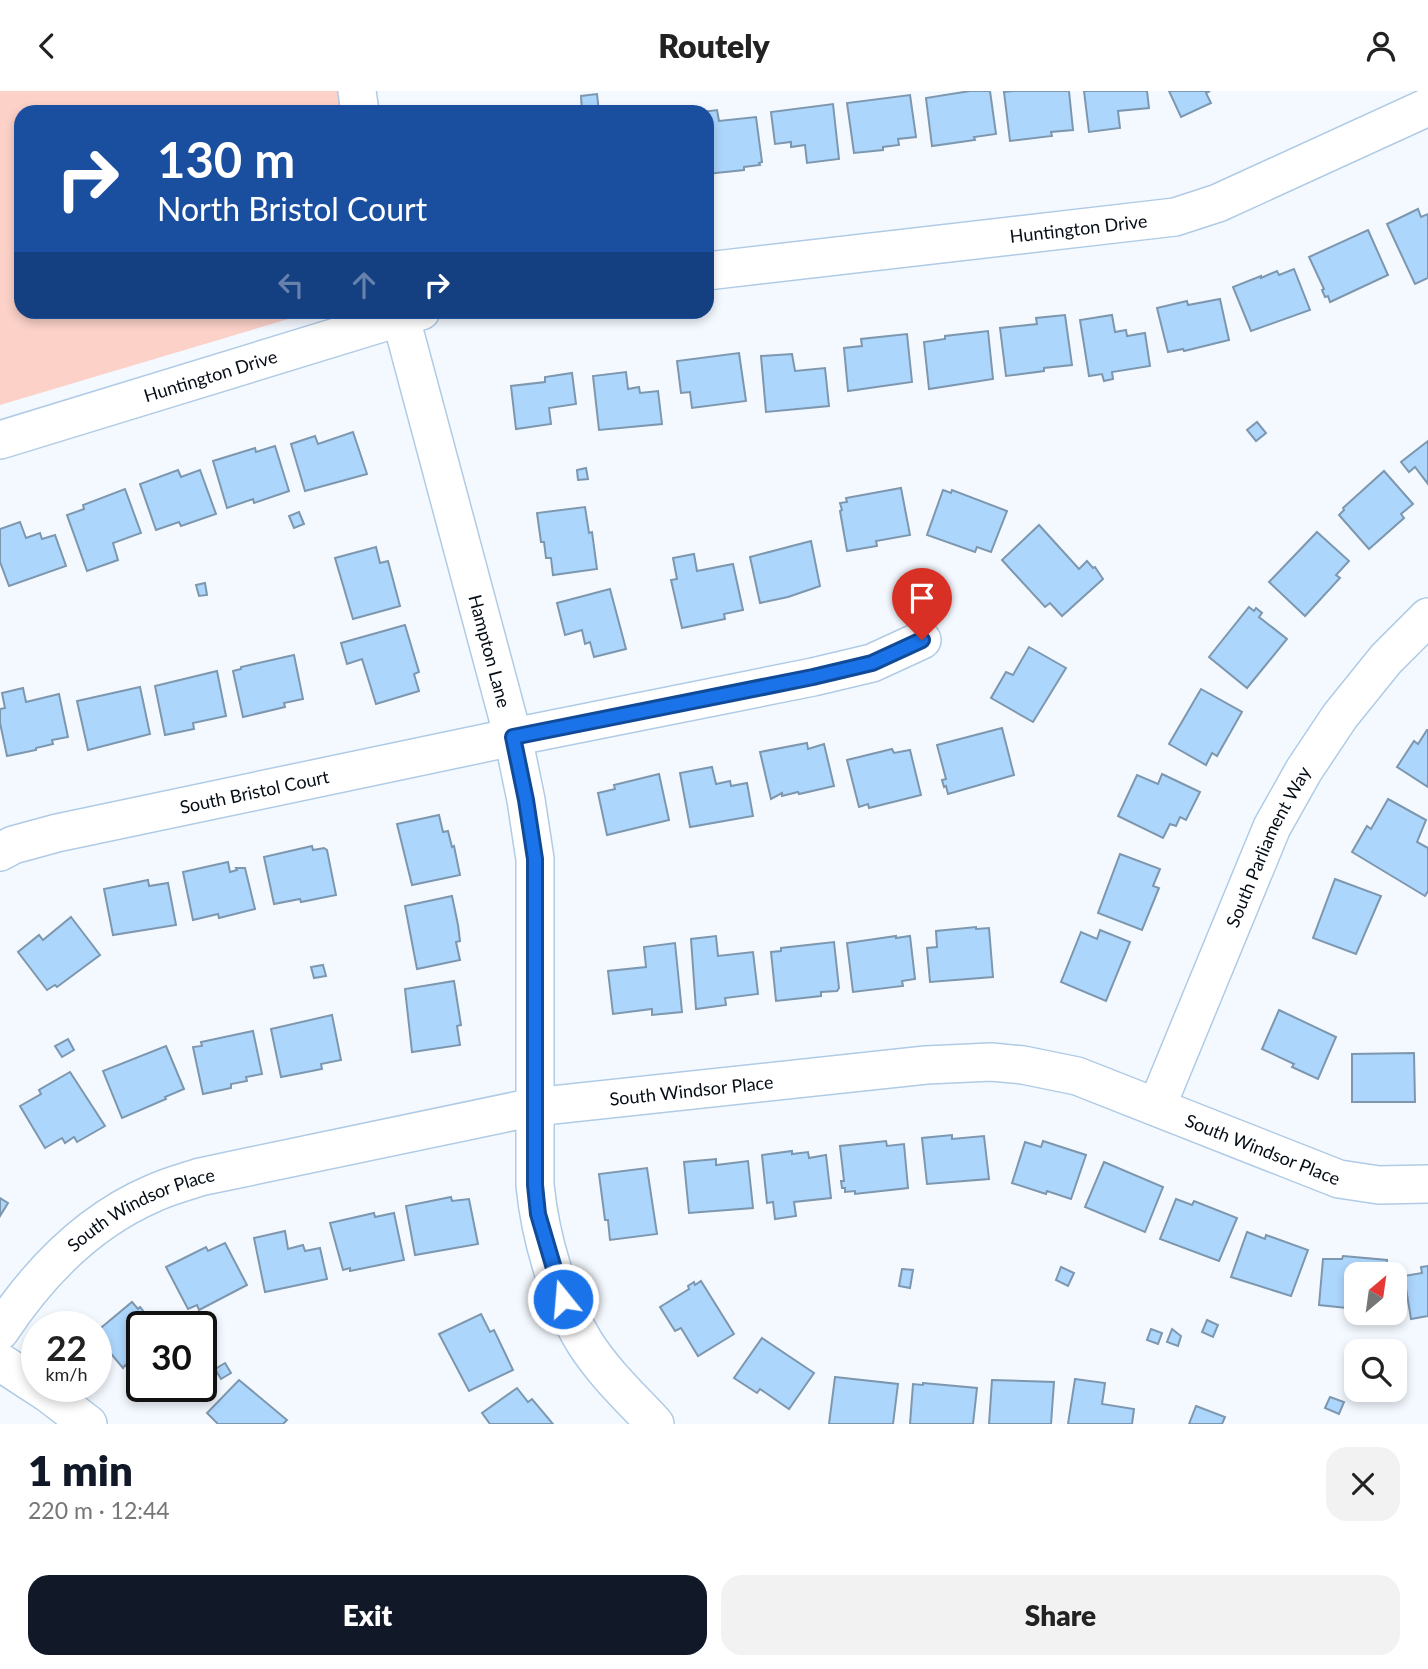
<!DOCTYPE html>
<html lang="en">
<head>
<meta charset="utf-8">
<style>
  :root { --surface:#fff; --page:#f2f2f2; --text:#222; --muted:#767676; --accent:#111827 }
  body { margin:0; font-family:Lato,sans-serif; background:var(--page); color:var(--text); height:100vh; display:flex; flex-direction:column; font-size:26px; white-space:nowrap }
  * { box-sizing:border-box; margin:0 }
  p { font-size:23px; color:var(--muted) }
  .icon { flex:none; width:38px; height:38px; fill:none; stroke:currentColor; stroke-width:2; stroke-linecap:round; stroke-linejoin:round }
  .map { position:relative; height:1333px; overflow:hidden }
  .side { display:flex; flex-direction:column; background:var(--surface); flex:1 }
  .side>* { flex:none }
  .top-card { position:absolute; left:14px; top:14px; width:700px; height:214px; border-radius:21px; box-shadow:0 4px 10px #0003; background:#1a4fa0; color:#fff; overflow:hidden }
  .needle { width:46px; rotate:29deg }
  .fabs { position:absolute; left:1344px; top:1171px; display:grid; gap:14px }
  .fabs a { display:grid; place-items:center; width:63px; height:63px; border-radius:14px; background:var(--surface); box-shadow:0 4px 10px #0003; font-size:35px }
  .speed { position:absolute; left:21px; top:1220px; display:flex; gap:14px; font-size:35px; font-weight:700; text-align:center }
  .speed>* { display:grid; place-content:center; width:91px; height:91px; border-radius:50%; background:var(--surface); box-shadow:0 4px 10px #0003; line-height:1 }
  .speed small { font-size:18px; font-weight:400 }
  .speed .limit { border:4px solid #111; border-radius:10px; background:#fff; color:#111 }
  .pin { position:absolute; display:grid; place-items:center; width:60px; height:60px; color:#fff; margin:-72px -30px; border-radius:50% 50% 50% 0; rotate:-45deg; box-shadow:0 0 7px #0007 }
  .pin .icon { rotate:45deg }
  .me { position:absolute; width:77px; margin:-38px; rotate:343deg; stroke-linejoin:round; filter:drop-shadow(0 0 5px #0008) }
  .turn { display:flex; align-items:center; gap:24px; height:147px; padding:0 28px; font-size:32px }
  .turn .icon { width:91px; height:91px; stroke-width:2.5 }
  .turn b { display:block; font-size:49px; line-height:60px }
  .lanes { display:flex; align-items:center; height:66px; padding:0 28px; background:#0003; justify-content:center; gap:35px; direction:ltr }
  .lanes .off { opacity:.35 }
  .round { display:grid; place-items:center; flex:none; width:74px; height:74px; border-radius:21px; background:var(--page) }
  .headline { display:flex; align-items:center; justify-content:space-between; height:119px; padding:0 28px }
  h1 { font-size:42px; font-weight:800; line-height:52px; color:var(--accent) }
  .cta { display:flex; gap:14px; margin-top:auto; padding:14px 28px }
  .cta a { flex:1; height:80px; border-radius:21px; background:var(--accent); color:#fff; font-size:28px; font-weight:800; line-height:80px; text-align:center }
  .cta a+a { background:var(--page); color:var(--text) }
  header { display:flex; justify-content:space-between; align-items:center; height:91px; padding:0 28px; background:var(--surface); font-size:32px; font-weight:800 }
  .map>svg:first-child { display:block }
  .green { fill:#fbd1c8 }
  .building { fill:#add6fc; stroke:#7d97af; stroke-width:2 }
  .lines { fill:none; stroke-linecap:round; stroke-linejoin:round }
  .street-casing { stroke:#b0cbe5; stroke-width:40 }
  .street { stroke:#fff; stroke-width:37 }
  .route-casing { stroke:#114b97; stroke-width:18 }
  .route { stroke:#1a73e8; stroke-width:12 }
  .labels { text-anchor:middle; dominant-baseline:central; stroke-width:6; stroke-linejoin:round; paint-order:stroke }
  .street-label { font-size:18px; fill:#050d16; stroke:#fff }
</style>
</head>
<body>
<header><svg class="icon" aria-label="back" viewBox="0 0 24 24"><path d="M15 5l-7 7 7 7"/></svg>Routely<svg class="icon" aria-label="person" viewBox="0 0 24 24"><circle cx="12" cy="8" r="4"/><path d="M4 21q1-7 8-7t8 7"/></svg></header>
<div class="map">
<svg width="1428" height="1333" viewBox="0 0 1428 1333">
  <rect width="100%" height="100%" fill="#f4f9ff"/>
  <polygon class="green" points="0,0 338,0 341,21 21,21 21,220 312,221 0,314"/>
  <g class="building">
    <polygon points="970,0 990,0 996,43 974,46 975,49 932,55 926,7"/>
    <polygon points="1013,0 1069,0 1073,39 1051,41 1052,45 1010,50 1004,1"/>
    <polygon points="1084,0 1147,0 1149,17 1118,20 1120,37 1089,41"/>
    <polygon points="1169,0 1210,0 1206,2 1211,12 1181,26"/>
    <polygon points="597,3 599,21 582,21 581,5"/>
    <polygon points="910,4 916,46 898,48 899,54 883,56 883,59 854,62 847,12"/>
    <polygon points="833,13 839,68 807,72 805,54 791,56 791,51 775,53 771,21"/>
    <polygon points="717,19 719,30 756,26 762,71 759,72 760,74 744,76 744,79 707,83 707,21 702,21"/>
    <polygon points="1418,118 1421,126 1428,123 1428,187 1415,193 1387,133"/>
    <polygon points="1368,139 1388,184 1330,211 1328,205 1325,206 1322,199 1324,198 1309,166"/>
    <polygon points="1294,178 1310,219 1251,240 1233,196 1261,185 1261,187 1277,180 1279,184"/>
    <polygon points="1220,208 1229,249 1184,260 1183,258 1168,261 1157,217 1187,210 1188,214"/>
    <polygon points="1065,224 1072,274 1044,277 1044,280 1006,285 1000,237 1037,233 1036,227"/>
    <polygon points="1112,224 1115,241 1126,239 1127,245 1145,242 1150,275 1112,281 1113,288 1104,290 1102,283 1089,285 1080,229"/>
    <polygon points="988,240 993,288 929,298 924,251 945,248 945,245"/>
    <polygon points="907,243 912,291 848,300 844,257 862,255 861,248"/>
    <polygon points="739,262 746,310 692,317 690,301 681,302 677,270"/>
    <polygon points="792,263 795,280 825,277 829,315 766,321 761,265"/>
    <polygon points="626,281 628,298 639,296 640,302 658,300 662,333 599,339 593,285"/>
    <polygon points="572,282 576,313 549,317 551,333 516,338 511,295 545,291 545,286"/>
    <polygon points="1257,331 1266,342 1256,350 1247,339"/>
    <polygon points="353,341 367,383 305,400 291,353 315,345 318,353"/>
    <polygon points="1428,350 1428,393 1415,376 1409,381 1401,371"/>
    <polygon points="275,355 289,400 254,412 253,408 227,417 213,370 255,357 256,361"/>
    <polygon points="586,377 588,388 578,389 577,379"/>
    <polygon points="178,379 181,386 200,379 216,423 181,435 179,431 156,439 140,393"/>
    <polygon points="1384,380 1413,413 1401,423 1404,427 1369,458 1339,424 1344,419 1343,417"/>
    <polygon points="901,397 910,444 876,450 877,455 847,460 840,420 842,419 840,412 847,411 846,407"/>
    <polygon points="125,398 141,442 113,452 118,469 87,480 67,424 84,418 83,414"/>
    <polygon points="943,399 951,402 952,399 1007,420 991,461 977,456 975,461 927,444"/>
    <polygon points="585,416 589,442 592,441 597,478 553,484 551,467 546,467 544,451 541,451 537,422"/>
    <polygon points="299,421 304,433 294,437 289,425"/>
    <polygon points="20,431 26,447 40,442 42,448 55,444 66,475 9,495 0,471 0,438"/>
    <polygon points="1039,434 1079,478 1087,470 1093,477 1095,476 1103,488 1062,525 1050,512 1045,516 1002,469"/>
    <polygon points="1317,441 1349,470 1336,484 1340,487 1305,525 1269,491"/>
    <polygon points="811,450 820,495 788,506 760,512 750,466"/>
    <polygon points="376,456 380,472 388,470 400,515 353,528 335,467"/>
    <polygon points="694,463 697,480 733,473 743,519 724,523 725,528 682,537 671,489 677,488 673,467"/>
    <polygon points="205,492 207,504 199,505 196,494"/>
    <polygon points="610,498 626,558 594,566 590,551 585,553 582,539 565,544 557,512"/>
    <polygon points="1249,516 1254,520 1256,517 1262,522 1259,526 1287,548 1247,597 1209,566"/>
    <polygon points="405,534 419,581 414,583 419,600 376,613 362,568 347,573 341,552"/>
    <polygon points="1029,556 1066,577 1033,631 991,607 1006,581 1013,584"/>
    <polygon points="294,564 303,608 284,612 285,616 243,626 233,580 241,578 241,576"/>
    <polygon points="217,580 226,625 193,632 194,638 165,644 155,595"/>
    <polygon points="140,596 150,643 88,659 77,610"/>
    <polygon points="23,597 26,611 59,603 68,646 52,649 53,653 36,657 36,659 7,665 0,632 0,618 5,617 2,602"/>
    <polygon points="1201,598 1242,621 1217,665 1212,662 1206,674 1169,653"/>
    <polygon points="1002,637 1014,684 948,703 946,695 944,696 942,689 946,688 937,654"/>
    <polygon points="1427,639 1428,639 1428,696 1397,676 1414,650 1418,653"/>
    <polygon points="807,652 808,658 824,653 834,695 799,703 798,701 782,705 782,702 771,708 760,661"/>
    <polygon points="892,658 894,662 910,659 921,704 869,717 868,713 859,716 847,669"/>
    <polygon points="712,676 716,693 730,690 731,695 747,692 753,725 690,736 680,682"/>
    <polygon points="659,683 669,729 607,744 598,702 615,698 614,694"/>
    <polygon points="1162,683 1200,701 1186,729 1180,726 1176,735 1170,733 1163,747 1118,725 1137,684 1158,693"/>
    <polygon points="1388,708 1426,729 1417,751 1428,757 1428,800 1425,805 1352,761 1367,735 1371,738"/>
    <polygon points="439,724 443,741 448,740 452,756 454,755 460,784 412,794 397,733"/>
    <polygon points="312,755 313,759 324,757 327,759 336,804 301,811 300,808 274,813 264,766"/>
    <polygon points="1120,763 1160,778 1153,795 1159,797 1142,839 1098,822"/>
    <polygon points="228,771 230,781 237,779 236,777 245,777 255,818 219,827 218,823 193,829 183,781"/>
    <polygon points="1335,788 1381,805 1356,863 1313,847"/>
    <polygon points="148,789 149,795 168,792 176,834 113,844 104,798"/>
    <polygon points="452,805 458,834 460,850 456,851 460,869 417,878 405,815"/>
    <polygon points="71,826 100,864 57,896 55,894 47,899 18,861 39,844 43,849"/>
    <polygon points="976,836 976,838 989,837 993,886 930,891 927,857 937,856 936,840"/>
    <polygon points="1100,839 1130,851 1106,910 1061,891 1081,841 1097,848"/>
    <polygon points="716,845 718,865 753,861 758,903 725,907 726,914 696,918 691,848"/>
    <polygon points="896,845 896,847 910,845 915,888 902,890 903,895 853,901 847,852"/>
    <polygon points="834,851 839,897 837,900 821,901 821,905 776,910 771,861 781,860 781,857"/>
    <polygon points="675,852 682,921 652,924 652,918 613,923 608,880 646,876 644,856"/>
    <polygon points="323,874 326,885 314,887 311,876"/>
    <polygon points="454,890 461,934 457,935 460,954 412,961 405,898"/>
    <polygon points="1279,919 1336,946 1318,988 1292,976 1294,973 1262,958"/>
    <polygon points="332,924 341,969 321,973 322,978 281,986 271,938"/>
    <polygon points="253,940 262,983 246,986 247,990 231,993 231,997 203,1003 193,956 202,955 201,951"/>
    <polygon points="68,948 74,959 62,966 55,955"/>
    <polygon points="166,955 184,998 165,1006 166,1008 122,1027 103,980"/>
    <polygon points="1414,962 1415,1011 1352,1011 1352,963"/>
    <polygon points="70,981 105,1035 77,1051 74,1046 65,1052 62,1047 45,1057 20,1015 41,1003 39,999"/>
    <polygon points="952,1044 952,1048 984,1045 989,1088 927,1093 922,1047"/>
    <polygon points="886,1050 887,1055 904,1053 908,1097 855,1103 855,1100 845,1101 845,1097 842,1097 841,1090 844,1090 840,1055"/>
    <polygon points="1043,1050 1086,1064 1071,1108 1047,1100 1046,1103 1012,1092 1025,1051 1041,1056"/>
    <polygon points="792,1060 792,1063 808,1061 809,1067 826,1064 831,1107 794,1111 796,1125 775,1128 773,1111 767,1112 762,1064"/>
    <polygon points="716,1068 716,1074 748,1070 753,1117 689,1122 684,1071"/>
    <polygon points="1104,1071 1163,1096 1145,1141 1085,1116"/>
    <polygon points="647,1077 657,1143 610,1149 608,1129 605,1129 599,1083"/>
    <polygon points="451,1106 452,1110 469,1108 478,1153 415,1164 406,1115"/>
    <polygon points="0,1107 8,1112 0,1125"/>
    <polygon points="1176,1108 1192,1114 1194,1110 1237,1127 1219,1170 1160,1148"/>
    <polygon points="374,1122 375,1126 394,1122 404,1169 350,1180 350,1177 343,1179 330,1132"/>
    <polygon points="285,1140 288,1158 303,1154 305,1160 320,1157 327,1188 265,1201 254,1147"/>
    <polygon points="1247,1141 1265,1148 1266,1144 1308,1159 1291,1205 1231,1186"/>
    <polygon points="225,1152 247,1194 199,1219 197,1214 188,1218 166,1176 206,1156 208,1160"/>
    <polygon points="1343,1165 1387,1169 1386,1183 1356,1183 1356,1218 1319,1214 1323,1168 1342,1168"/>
    <polygon points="1428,1175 1428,1225 1411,1228 1404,1185 1422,1182 1421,1176"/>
    <polygon points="1061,1176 1074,1182 1068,1195 1056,1189"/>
    <polygon points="902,1178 913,1179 910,1197 899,1195"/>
    <polygon points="701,1190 734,1243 698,1265 681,1237 675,1240 660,1216 689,1198 688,1195 694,1191 695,1194"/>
    <polygon points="132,1211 138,1218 140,1216 156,1236 142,1236 142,1285 140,1287 138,1285 136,1286 125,1274 123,1277 96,1245 96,1241"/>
    <polygon points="481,1223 490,1241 494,1239 513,1279 469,1300 439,1243"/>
    <polygon points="1207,1229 1218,1234 1213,1246 1202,1241"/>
    <polygon points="1151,1238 1162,1242 1158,1253 1147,1249"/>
    <polygon points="1172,1238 1181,1245 1178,1255 1167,1251"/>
    <polygon points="762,1247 814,1282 789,1318 760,1298 757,1302 734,1287"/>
    <polygon points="225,1272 231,1282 221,1288 215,1278"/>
    <polygon points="835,1286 898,1293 893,1333 829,1333"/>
    <polygon points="1075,1288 1105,1292 1102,1313 1134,1318 1132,1333 1068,1333"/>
    <polygon points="239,1289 287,1329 283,1333 218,1333 207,1322"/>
    <polygon points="992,1289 1054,1291 1051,1333 989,1333"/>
    <polygon points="923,1292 977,1297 973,1333 910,1333 913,1293 923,1294"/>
    <polygon points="517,1297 528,1311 532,1308 553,1333 490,1333 482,1322"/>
    <polygon points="1330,1306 1344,1311 1339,1323 1325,1317"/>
    <polygon points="1196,1315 1225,1326 1222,1333 1189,1333"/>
  </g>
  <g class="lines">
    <defs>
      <g id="street">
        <polyline points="357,0 360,21"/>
        <path id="s1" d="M707 180 1175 126 1218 112 1428 16"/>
        <path id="s2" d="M399 220 513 646 526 709 535 768V1094C540 1145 558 1209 585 1252 604 1282 631 1307 655 1333"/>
        <path id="s3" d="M0 349 421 220"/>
        <path id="s4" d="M0 761 13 754 57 742 513 646 813 586 872 572 922 549"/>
        <path id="s5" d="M1157 1015 1272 736 1304 679 1340 625 1386 568 1428 526"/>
        <path id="s6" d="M0 1240C39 1181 88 1130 154 1102 169 1095 185 1091 200 1086L534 1016 926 974 991 971 1023 974 1077 985 1339 1088 1379 1094 1428 1093"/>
        <polyline points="0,1271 49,1303 88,1333"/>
      </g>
    </defs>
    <use href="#street" class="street-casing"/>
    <use href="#street" class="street"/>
  </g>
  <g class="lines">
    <defs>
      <polyline id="route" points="563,1208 538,1123 535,1094 535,768 526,709 513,646 813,586 872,572 922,549"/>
    </defs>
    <use href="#route" class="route-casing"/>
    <use href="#route" class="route"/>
  </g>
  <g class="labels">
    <g class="street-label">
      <text stroke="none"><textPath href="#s1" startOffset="374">Huntington Drive</textPath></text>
      <text stroke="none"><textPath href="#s3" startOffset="220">Huntington Drive</textPath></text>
      <text stroke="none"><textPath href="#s2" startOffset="352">Hampton Lane</textPath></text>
      <text stroke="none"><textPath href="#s4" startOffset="262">South Bristol Court</textPath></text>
      <text stroke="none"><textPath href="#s5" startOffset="282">South Parliament Way</textPath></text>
      <text stroke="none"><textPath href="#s6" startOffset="758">South Windsor Place</textPath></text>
      <text stroke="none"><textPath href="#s6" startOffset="1346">South Windsor Place</textPath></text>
      <text stroke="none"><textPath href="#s6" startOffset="191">South Windsor Place</textPath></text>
    </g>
  </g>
</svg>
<div class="fabs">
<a><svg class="needle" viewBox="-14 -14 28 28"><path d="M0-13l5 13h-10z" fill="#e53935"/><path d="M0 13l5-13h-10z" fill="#767676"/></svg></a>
<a><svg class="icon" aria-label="search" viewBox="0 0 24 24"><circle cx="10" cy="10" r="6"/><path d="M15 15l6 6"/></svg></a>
</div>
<div class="speed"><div>22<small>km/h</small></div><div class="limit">30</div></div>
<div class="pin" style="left:922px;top:549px;background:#d93025"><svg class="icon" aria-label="arrive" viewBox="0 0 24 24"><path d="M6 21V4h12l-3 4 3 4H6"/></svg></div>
<svg class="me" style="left:563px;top:1208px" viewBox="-20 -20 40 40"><circle r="17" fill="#1a73e8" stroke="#fff" stroke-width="3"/><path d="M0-11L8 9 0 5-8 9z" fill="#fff"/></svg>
<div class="top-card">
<div class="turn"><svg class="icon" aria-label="right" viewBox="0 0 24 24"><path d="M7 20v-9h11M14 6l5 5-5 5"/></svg><div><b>130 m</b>North Bristol Court</div></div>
<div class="lanes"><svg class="icon off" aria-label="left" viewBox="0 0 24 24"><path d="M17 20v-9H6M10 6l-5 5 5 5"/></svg><svg class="icon off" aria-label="ahead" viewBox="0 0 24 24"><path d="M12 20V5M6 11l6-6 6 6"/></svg><svg class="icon" aria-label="right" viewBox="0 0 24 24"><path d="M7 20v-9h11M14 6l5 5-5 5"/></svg></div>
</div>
</div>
<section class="side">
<div class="headline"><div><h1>1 min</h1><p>220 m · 12:44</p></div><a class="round"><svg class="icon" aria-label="close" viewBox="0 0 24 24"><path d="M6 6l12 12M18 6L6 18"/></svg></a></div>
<div class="cta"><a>Exit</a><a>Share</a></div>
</section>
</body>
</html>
